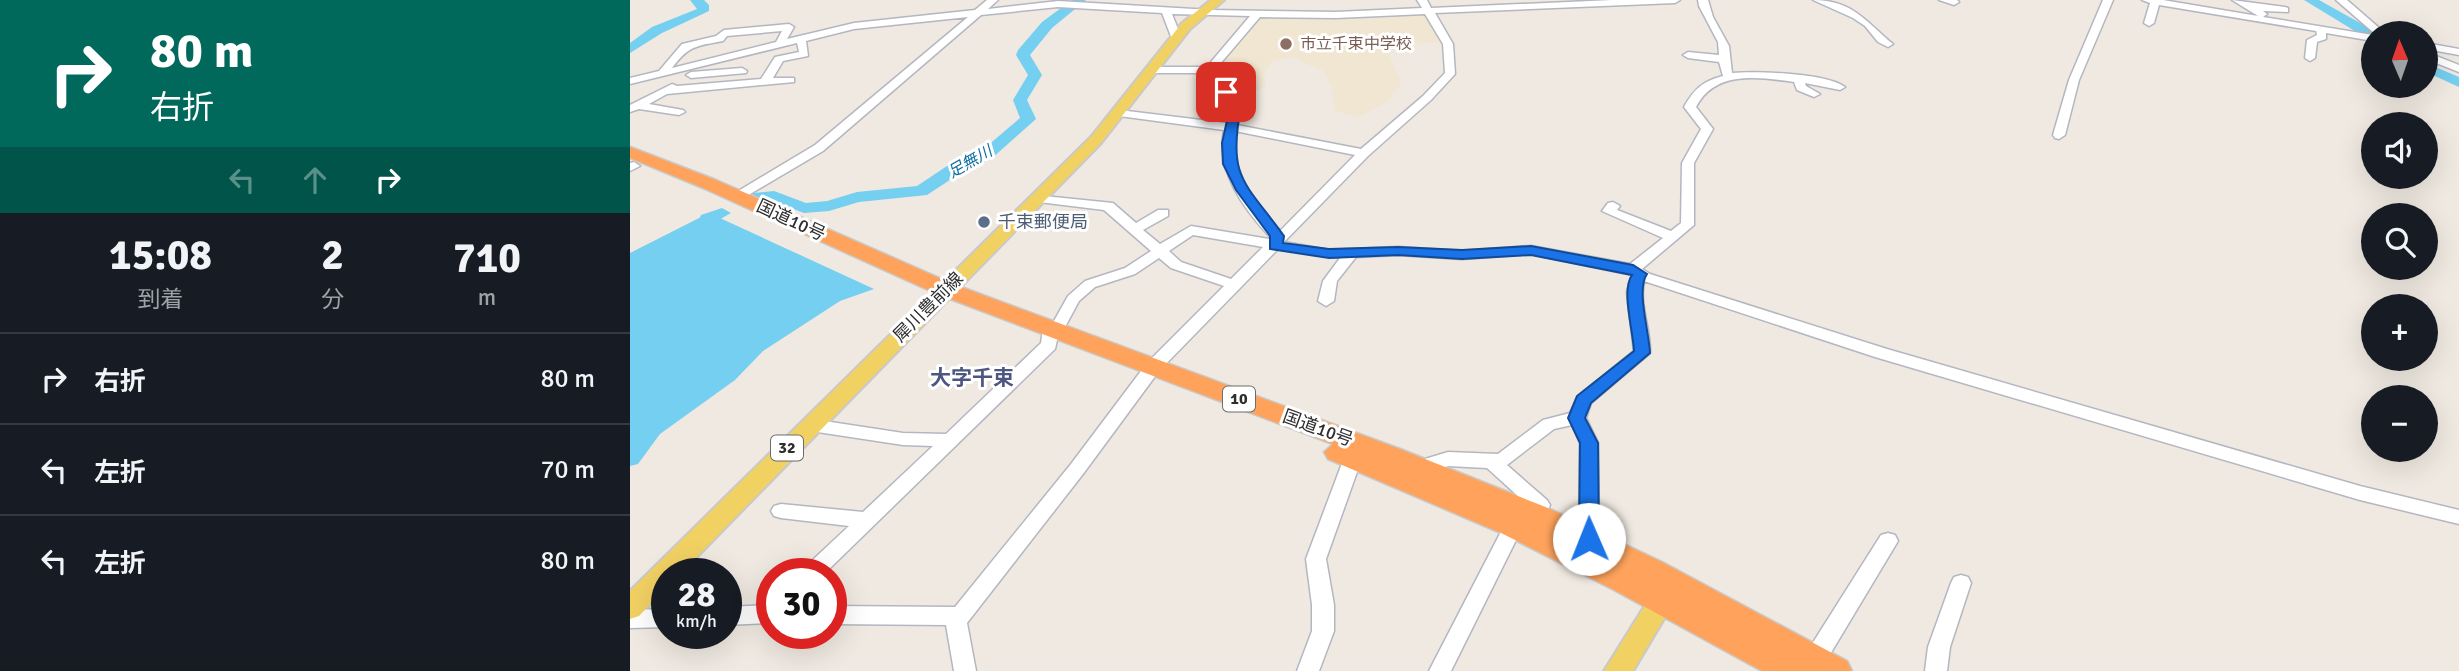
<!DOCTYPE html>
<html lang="ja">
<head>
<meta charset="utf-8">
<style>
  :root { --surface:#171b24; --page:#242831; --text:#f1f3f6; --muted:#9ea1a6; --line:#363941 }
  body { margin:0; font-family:Signika,"Noto Sans JP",sans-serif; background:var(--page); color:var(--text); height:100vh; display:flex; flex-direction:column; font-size:26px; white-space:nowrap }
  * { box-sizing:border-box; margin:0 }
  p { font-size:23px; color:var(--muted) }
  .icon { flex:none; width:38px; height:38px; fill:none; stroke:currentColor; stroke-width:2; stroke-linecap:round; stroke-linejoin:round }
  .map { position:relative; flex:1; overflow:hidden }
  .drawer { display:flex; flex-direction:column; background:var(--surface); width:630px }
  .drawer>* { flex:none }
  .hud { background:#00695c; color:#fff; overflow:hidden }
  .needle { width:46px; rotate:358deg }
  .buttons { position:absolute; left:1731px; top:21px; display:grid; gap:14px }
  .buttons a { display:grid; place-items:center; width:77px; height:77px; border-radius:50%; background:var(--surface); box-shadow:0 7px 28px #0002; font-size:35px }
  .speed { position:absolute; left:21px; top:558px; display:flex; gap:14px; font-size:35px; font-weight:700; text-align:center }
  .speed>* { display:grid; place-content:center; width:91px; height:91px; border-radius:50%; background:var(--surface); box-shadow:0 7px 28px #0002; line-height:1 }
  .speed small { font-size:18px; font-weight:400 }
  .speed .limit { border:10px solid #d22; background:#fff; color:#111 }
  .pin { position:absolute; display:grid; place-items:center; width:60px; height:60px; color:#fff; margin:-30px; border-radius:14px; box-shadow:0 4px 10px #0006 }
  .me { position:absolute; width:77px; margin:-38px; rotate:359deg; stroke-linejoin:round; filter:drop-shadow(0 0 5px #0008) }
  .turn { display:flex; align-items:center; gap:24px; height:147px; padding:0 35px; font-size:32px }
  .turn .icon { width:91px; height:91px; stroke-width:2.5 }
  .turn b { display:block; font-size:49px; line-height:60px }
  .lanes { display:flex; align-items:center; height:66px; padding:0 35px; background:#0003; justify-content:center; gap:35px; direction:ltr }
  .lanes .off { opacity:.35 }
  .eta { display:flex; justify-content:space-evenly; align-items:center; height:119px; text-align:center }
  .eta b { font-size:42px; font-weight:800; line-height:49px }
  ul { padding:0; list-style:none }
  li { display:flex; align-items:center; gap:21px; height:91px; padding:0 35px; border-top:2px solid var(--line) }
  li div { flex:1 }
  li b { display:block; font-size:26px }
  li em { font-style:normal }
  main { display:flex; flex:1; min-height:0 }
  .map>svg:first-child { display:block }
  .education { fill:#f0e6d1 }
  .water { fill:#75cff0 }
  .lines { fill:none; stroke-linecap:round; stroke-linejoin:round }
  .river { fill:#75cff0; fill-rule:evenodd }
  .minor-casing { stroke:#b4b7c1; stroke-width:3 }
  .major-casing { stroke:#c9c9c9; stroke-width:4 }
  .highway-casing { stroke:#c9c9c9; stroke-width:3 }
  .minor { fill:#fff; fill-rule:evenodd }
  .major { fill:#f2d163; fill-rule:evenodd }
  .highway { fill:#ffa35c; fill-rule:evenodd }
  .route { fill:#1a73e8; stroke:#114b97; stroke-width:2 }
  .education-dot { fill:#8d6e63; stroke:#fff; stroke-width:2.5 }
  .service-dot { fill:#5c6f8a; stroke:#fff; stroke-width:2.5 }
  .labels { text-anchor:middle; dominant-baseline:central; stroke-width:6; stroke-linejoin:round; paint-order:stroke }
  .far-education-label { font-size:16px; fill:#785e54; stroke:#fff; text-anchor:start }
  .far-water-label { font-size:16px; font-style:italic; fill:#0d6fa3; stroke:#fff }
  .shield { fill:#fff; stroke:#6d6d6d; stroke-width:2 }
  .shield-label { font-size:16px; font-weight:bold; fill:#2e2e2e }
  .street-label { font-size:18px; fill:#2e2e2e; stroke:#fff }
  .service-label { font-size:18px; fill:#4e5e75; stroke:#fff; text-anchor:start }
  .quarter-label { font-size:21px; font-weight:bold; fill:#4d5680; stroke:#fff }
</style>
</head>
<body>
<main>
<section class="drawer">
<div class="hud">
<div class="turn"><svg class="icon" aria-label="right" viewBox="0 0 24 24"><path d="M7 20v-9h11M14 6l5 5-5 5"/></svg><div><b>80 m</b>右折</div></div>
<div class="lanes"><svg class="icon off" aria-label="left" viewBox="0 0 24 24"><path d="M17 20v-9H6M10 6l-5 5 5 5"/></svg><svg class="icon off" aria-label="ahead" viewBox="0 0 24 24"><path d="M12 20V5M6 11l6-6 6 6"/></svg><svg class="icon" aria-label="right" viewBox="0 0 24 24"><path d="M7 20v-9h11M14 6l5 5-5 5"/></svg></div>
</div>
<div class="eta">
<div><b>15:08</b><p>到着</p></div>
<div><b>2</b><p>分</p></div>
<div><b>710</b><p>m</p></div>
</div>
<ul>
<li><svg class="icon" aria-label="right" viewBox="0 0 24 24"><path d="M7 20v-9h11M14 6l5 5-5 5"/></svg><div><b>右折</b></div><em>80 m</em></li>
<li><svg class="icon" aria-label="left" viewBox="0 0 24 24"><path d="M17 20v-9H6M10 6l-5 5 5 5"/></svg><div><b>左折</b></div><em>70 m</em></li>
<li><svg class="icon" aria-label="left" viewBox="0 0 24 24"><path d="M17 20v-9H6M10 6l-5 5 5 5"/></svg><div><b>左折</b></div><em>80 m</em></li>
</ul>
</section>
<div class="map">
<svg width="1829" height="671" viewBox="0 0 1829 671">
  <rect width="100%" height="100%" fill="#efe9e1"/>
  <polygon class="education" points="795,13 816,41 785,44 758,52 771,83 758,101 729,117 705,111 701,86 694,71 661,57 643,61 632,75 636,83 630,90 596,92 586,69 627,14"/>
  <polygon class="water" points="79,213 244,289 210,301 133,351 105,380 30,434 8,464 0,466 0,253"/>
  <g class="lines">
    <g class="river">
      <polygon points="60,0 74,0 79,5 79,11 32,33 0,53 0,43 22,27 67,9"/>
      <polygon points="442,0 456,0 422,28 400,55 412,75 397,100 406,119 361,159 329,174 297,195 229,202 199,211 174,213 142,201 124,201 121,197 124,193 144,191 176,203 197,201 227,192 287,186 317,166 349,153 390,118 383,100 398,75 386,55 388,50 412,22"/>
      <polygon points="1674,0 1689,0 1748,33 1743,33 1743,40 1738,39"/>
      <polygon points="1796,63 1829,77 1829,87 1796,72"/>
      <polygon points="92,208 101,213 85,222 77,241 63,241 61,237 71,215"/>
    </g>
    <defs>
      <g id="minor">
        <path d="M357 0H368L358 9 428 1 581 10 706 12 792 8 787 0H797L801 8 982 0H1050L1045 3 805 13 823 44 825 74 801 100 738 156 654 242 699 250 768 247 832 251 901 246 1000 264 1033 238 972 211 978 203 983 202 990 206 987 210 1041 231 1051 223 1052 163 1071 129 1054 107C1064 89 1073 81 1093 76L1089 62 1058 58 1053 55 1058 52 1089 55 1088 42 1069 6 1068 0H1078L1083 17 1099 46 1102 73C1127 71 1196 73 1215 87L1210 90 1175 83 1176 86 1190 94 1184 97 1167 90 1164 82C1128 77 1085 70 1066 107L1083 129 1064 163V225L1012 269 1020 274 1257 349 1730 486 1829 510V524L1730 500 1245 357 1014 281C1009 306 1021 329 1020 353L961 403 956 418 968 443 969 539 966 545 959 547 952 545 949 539 950 443 942 425 924 429 877 465 917 500 920 505C913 523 908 523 891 530L821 671H799L877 520 898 510 900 507 857 468 818 466 791 474 785 472 782 467 785 462 818 452 868 454 913 420 940 413 948 396 1004 351 997 292 1002 275 901 254 832 259 768 255 726 257 707 281 704 301 696 306 688 301 693 281 710 258 648 249 529 371 453 474 337 623 346 671H324L316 625 201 624V606L325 607 441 464 517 363 594 286 541 268 529 258 505 274 465 287 449 301 435 327 429 331 425 349 194 574H171L174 568 219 526 151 518 144 516 141 511 144 506 151 504 233 512 303 446 273 445 181 431 175 429 172 425 175 421 181 419 273 433 316 434 411 343 413 329 424 321 438 296 455 281 495 268 521 251 474 210 409 202 402 198 404 195 483 203 506 223 528 210H538V216L513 230 530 244 561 226 639 239 640 237C613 208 586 171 594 130L489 116 483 113 489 110 596 123 599 107 585 79 587 73H523L518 70 523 67H580L581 62 620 16 542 14 552 39 547 42 542 39 532 13 428 7 351 15 193 151 110 200 103 196 105 193 185 145 338 17 224 29 176 41 178 56 153 61 143 78H164V82L37 94 19 104 53 110 55 112 49 115 9 109 0 112V105L42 84 47 86 131 79 145 57 169 52 167 43 0 84V78L29 71 52 44 86 36 94 30 159 24 164 27 157 39 224 23 345 10ZM795 14 813 44 815 73 793 96 731 149 607 125 611 107 595 79 599 70 590 64 630 17 706 18ZM152 31 146 42 42 68C59 45 67 46 93 41L97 36ZM605 131 725 155 650 231C624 204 599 171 605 131ZM563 235 633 247 601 279 551 262 539 251Z"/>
        <path d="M1183 0C1223 0 1236 22 1263 44L1258 47 1248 42 1235 26 1223 18Z"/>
        <polygon points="1309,0 1327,0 1329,2 1324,5"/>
        <polygon points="1473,0 1483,0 1449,80 1435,135 1429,139 1425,138 1423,135 1439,80"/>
        <polygon points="1512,0 1533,0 1628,16 1602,0 1655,7 1658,8 1658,12 1633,11 1637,14 1633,17 1743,35 1743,41 1696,33 1696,39 1687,42 1685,58 1680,61 1675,58 1677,40 1687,35 1686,31 1529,5 1524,23 1519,26 1514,23 1520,3"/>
        <polygon points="1706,0 1717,0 1755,33 1744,33"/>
        <polygon points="1796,43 1829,49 1829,55 1796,49"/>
        <polygon points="1796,52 1829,65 1829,72 1796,59"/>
        <polygon points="112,68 117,71 116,73 61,78 56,75 61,72"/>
        <polygon points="4,162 10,166 0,171 0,163"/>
        <polygon points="723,451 729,453 732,458 696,559 704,605 704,631 689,671 667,671 682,631 682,605 676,559 714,458 717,453"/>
        <polygon points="1258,533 1265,535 1268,541 1193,666 1185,669 1177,666 1174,659 1177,652 1251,535"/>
        <polygon points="1331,575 1338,577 1341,583 1320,647 1317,671 1295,671 1298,647 1321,583 1324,577"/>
        <polygon points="142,605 142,623 96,625 96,607"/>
        <polygon points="37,609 37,627 0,628 0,610"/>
      </g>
      <g id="major">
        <polygon points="581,0 594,0 560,29 471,143 50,574 37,574 37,587 9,616 0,619 0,591 461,137 552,23"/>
        <polygon points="1038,580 1047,583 1051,590 1003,671 974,671 1029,583"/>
      </g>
      <polygon id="highway" points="0,147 86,180 323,284 770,449 918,508 1032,562 1217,661 1222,671 1132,671 984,590 871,533 698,459 694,452 703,444 307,294 73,188 0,158"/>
    </defs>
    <use href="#minor" class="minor-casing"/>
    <use href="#major" class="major-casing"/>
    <use href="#highway" class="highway-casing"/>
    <use href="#minor" class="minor"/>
    <use href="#major" class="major"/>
    <use href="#highway" class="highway"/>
  </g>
  <path class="route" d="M596 89 611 107C597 178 615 182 654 236L653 243 699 249 768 247 832 250 901 246 1003 265 1017 274C1006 290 1019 330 1020 353L961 403 955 418 968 443 969 539 966 544H952L949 539 950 443 938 418 947 396 1004 351C1003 330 991 290 1002 275L901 255 832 259 768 255 699 258 640 249V236L606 190 593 164 592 143 600 107 590 92Z"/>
  <circle class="education-dot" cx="656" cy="44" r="7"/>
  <circle class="service-dot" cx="354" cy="222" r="7"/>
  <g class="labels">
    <g class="far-education-label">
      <text x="670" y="44">市立千束中学校</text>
    </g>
    <g class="far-water-label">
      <text transform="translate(340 162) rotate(-30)">足無川</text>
    </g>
    <g class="shield">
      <rect x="593" y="386.5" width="32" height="25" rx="5"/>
      <rect x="141" y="435.5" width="32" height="25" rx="5"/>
    </g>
    <g class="shield-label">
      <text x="609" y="399">10</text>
      <text x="157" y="448">32</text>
    </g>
    <g class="street-label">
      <text transform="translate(161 220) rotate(25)">国道10号</text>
      <text transform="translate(298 307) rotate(-45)">犀川豊前線</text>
      <text transform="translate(688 428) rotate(20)">国道10号</text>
    </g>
    <g class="service-label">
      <text x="368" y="222">千束郵便局</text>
    </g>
    <g class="quarter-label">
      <text x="342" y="378">大字千束</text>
    </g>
  </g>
</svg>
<div class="buttons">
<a><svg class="needle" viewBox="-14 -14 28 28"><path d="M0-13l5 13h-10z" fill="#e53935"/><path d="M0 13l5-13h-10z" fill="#9ea1a6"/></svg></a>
<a><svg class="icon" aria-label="sound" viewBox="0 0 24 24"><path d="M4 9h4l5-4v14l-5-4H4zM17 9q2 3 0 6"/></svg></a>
<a><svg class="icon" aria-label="search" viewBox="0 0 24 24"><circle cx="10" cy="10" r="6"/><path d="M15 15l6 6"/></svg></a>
<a>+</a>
<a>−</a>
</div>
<div class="speed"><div>28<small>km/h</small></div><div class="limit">30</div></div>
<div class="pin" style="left:596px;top:92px;background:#d93025"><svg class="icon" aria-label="arrive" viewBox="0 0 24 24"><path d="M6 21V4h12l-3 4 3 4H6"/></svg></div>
<svg class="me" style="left:959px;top:539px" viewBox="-20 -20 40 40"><circle r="19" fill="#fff"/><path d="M0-13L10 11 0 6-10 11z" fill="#1a73e8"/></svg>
</div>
</main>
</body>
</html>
